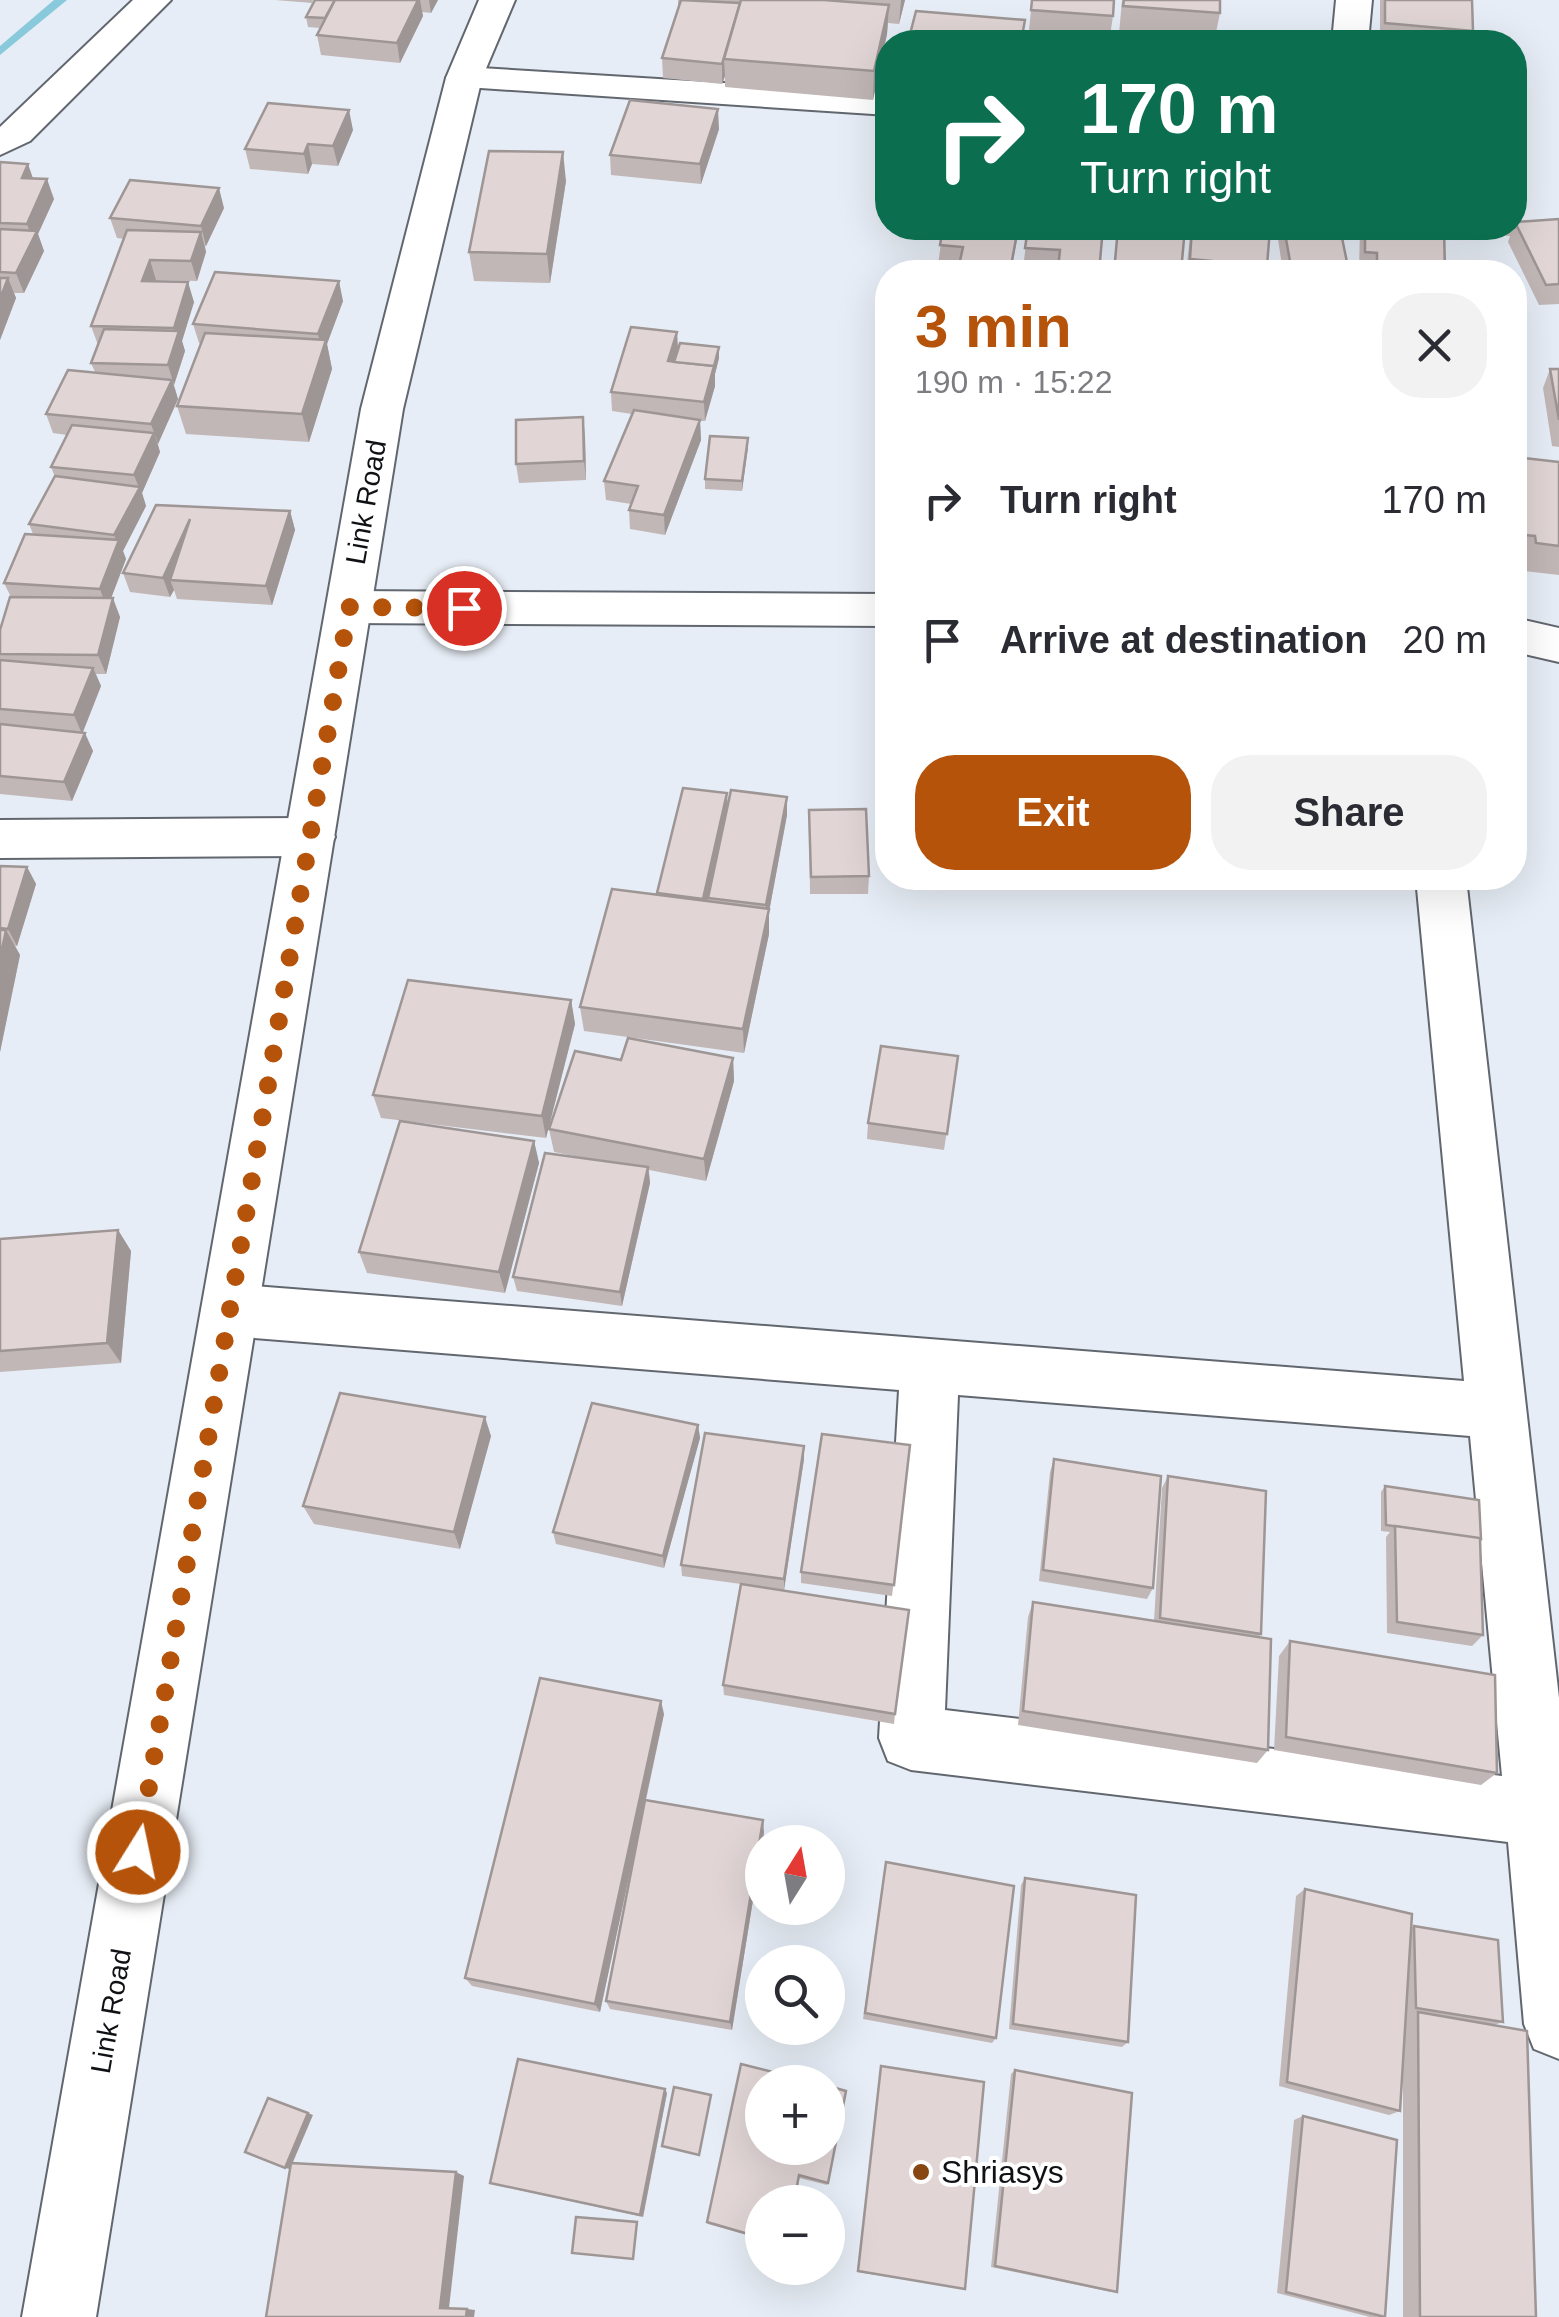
<!DOCTYPE html>
<html lang="en">
<head>
<meta charset="utf-8">
<style>
  :root { --surface:#fff; --page:#f2f2f3; --text:#2b2b33; --muted:#7c7c81; --accent:#b45309 }
  body { margin:0; font-family:Helvetica,sans-serif; background:var(--page); color:var(--text); height:100vh; display:flex; flex-direction:column; font-size:38px; white-space:nowrap }
  * { box-sizing:border-box; margin:0 }
  p { font-size:32px; color:var(--muted) }
  .icon { flex:none; width:55px; height:55px; fill:none; stroke:currentColor; stroke-width:2; stroke-linecap:round; stroke-linejoin:round }
  .map { position:relative; flex:1; overflow:hidden }
  .panel { position:absolute; left:875px; top:260px; width:652px; height:630px; display:flex; flex-direction:column; background:var(--surface); border-radius:40px; box-shadow:0 10px 40px #0002 }
  .panel>* { flex:none }
  .top-card { position:absolute; left:875px; top:30px; width:652px; height:210px; border-radius:40px; box-shadow:0 10px 40px #0002; background:#0b6e4f; color:#fff; overflow:hidden }
  .needle { width:65px; rotate:11deg }
  .fabs { position:absolute; left:745px; top:1825px; display:grid; gap:20px }
  .fabs a { display:grid; place-items:center; width:100px; height:100px; border-radius:50%; background:var(--surface); box-shadow:0 10px 40px #0002; font-size:50px }
  .pin { position:absolute; display:grid; place-items:center; width:85px; height:85px; color:#fff; margin:-42px; border:5px solid #fff; border-radius:50%; box-shadow:0 2px 10px #0007 }
  .me { position:absolute; width:110px; margin:-55px; rotate:10deg; stroke-linejoin:round; filter:drop-shadow(0 0 8px #0008) }
  .turn { display:flex; align-items:center; gap:35px; height:210px; padding:0 40px; font-size:45px }
  .turn .icon { width:130px; height:130px; stroke-width:2.5 }
  .turn b { display:block; font-size:70px; line-height:85px }
  .round { display:grid; place-items:center; flex:none; width:105px; height:105px; border-radius:40px; background:var(--page) }
  .head { display:flex; align-items:center; justify-content:space-between; height:170px; padding:0 40px }
  h1 { font-size:60px; font-weight:800; line-height:75px; color:var(--accent) }
  .primary-button { display:flex; gap:20px; margin-top:auto; padding:20px 40px }
  .primary-button a { flex:1; height:115px; border-radius:40px; background:var(--accent); color:#fff; font-size:40px; font-weight:800; line-height:115px; text-align:center }
  .primary-button a+a { background:var(--page); color:var(--text) }
  ul { padding:0; list-style:none }
  li { display:flex; align-items:center; gap:30px; height:140px; padding:0 40px }
  li div { flex:1 }
  li b { display:block; font-size:38px }
  li em { font-style:normal }
  .map>svg:first-child { display:block }
  .lines { fill:none; stroke-linecap:round; stroke-linejoin:round }
  .stream { fill:#88c9dc; fill-rule:evenodd }
  .minor-casing { stroke:#62676f; stroke-width:4 }
  .tertiary-casing { stroke:#62676f; stroke-width:4 }
  .minor { fill:#fff; fill-rule:evenodd }
  .tertiary { fill:#fff; fill-rule:evenodd }
  .wall { fill:#c2b7b7 }
  .shaded-wall { fill:#9e9595 }
  .building { fill:#e1d5d5; stroke:#9e9595; stroke-width:2.5 }
  .route { stroke:#b45309; stroke-width:18; stroke-dasharray:0 32.4 }
  .poi-dot { fill:#874612; stroke:#fff; stroke-width:4 }
  .labels { text-anchor:middle; dominant-baseline:central; stroke-width:8; stroke-linejoin:round; paint-order:stroke }
  .street-label { font-size:28px; fill:#0f1114; stroke:#fff }
  .near-poi-label { font-size:32px; fill:#0f1114; stroke:#fff; text-anchor:start }
</style>
</head>
<body>
<div class="map">
<svg width="1559" height="2317" viewBox="0 0 1559 2317">
  <rect width="100%" height="100%" fill="#e7edf6"/>
  <g class="lines">
    <polygon class="stream" points="54,0 67,0 0,55 0,46"/>
    <defs>
      <g id="minor">
        <polygon points="133,0 171,0 30,141 0,155 0,127"/>
        <polygon points="1336,0 1372,0 1368,42 1332,42"/>
        <polygon points="464,67 888,93 888,115 451,86 446,78 451,70"/>
        <polygon points="349,591 888,594 888,626 349,623 333,618 326,607 333,596"/>
        <polygon points="1515,618 1559,628 1559,662 1515,652"/>
        <polygon points="310,818 328,823 335,837 328,851 310,856 0,858 0,820"/>
        <path d="M1416 878H1466L1559 1698V2059L1534 2049 1524 2024 1508 1842 911 1770 888 1761 879 1738 899 1390 230 1336 210 1328 201 1310 210 1292 230 1284 1464 1381ZM958 1395 1470 1436 1502 1776 945 1710Z"/>
      </g>
      <polygon id="tertiary" points="479,0 515,0 482,78 403,409 96,2317 22,2317 361,409 446,78"/>
    </defs>
    <use href="#minor" class="minor-casing"/>
    <use href="#tertiary" class="tertiary-casing"/>
    <use href="#minor" class="minor"/>
    <use href="#tertiary" class="tertiary"/>
  </g>
  <g class="wall">
    <polygon points="275,0 313,0 312,3"/>
    <polygon points="315,0 438,0 431,13 422,12 423,16 400,63 321,55 317,35 320,28 308,27 306,17"/>
    <polygon points="678,0 905,0 899,24 888,23 887,34 873,100 725,87 725,76 722,84 663,78 662,58 678,9"/>
    <polygon points="1032,0 1113,16 1110,36 1029,30"/>
    <polygon points="1122,0 1220,0 1220,13 1214,42 1119,34"/>
    <polygon points="1380,0 1472,0 1473,31 1469,42 1380,42"/>
    <polygon points="719,129 701,184 611,175 610,155"/>
    <polygon points="353,130 338,166 312,164 308,174 250,169 245,149"/>
    <polygon points="0,162 33,178 54,199 38,234 44,251 24,293 14,293 16,298 0,340"/>
    <polygon points="566,181 550,283 474,281 469,252"/>
    <polygon points="224,208 206,246 205,246 206,252 197,281 156,280 155,281 194,302 182,341 185,351 174,385 178,399 158,444 160,452 142,493 146,506 123,551 126,559 111,598 120,617 106,674 96,674 101,686 83,732 93,751 72,801 0,794 0,630 11,597 4,583 33,534 29,524 55,477 51,467 67,435 53,433 46,414 95,372 91,363 98,345 91,326 124,239 117,238 110,218"/>
    <polygon points="1559,219 1559,304 1539,305 1508,242 1510,236 1459,233 1458,228 1515,228 1515,222"/>
    <polygon points="943,228 1019,228 1011,272 959,272 960,266 938,265"/>
    <polygon points="1028,228 1099,272 1057,272 1057,270 1023,268"/>
    <polygon points="1191,228 1270,228 1266,272 1186,272"/>
    <polygon points="1281,228 1340,228 1349,272 1283,272 1278,239"/>
    <polygon points="1360,228 1444,228 1445,272 1359,272"/>
    <polygon points="343,301 327,344 332,369 309,442 186,434 177,406 201,344 199,343 193,324"/>
    <polygon points="677,332 678,350 719,358 715,374 715,386 705,421 700,421 701,440 665,535 630,529 629,510 631,504 606,500 604,481 632,414 612,411 611,392"/>
    <polygon points="1550,369 1559,369 1559,447 1552,446 1543,388"/>
    <polygon points="585,437 586,480 519,483 516,464"/>
    <polygon points="748,438 742,491 705,489 705,479"/>
    <polygon points="1515,457 1559,462 1559,575 1524,571 1523,564 1515,563"/>
    <polygon points="290,511 295,530 272,605 177,599 174,590 170,597 130,592 123,573"/>
    <polygon points="728,807 787,815 769,912 769,934 744,1053 584,1031 580,1007 657,893"/>
    <polygon points="809,810 869,876 868,894 810,894"/>
    <polygon points="0,866 27,867 36,884 17,946 15,946 20,955 0,1052"/>
    <polygon points="571,1000 575,1024 546,1138 381,1118 373,1095"/>
    <polygon points="958,1056 944,1150 867,1139 868,1123"/>
    <polygon points="733,1058 734,1081 706,1181 649,1170 650,1183 622,1306 517,1291 513,1277 599,1161 554,1152 549,1129 621,1060"/>
    <polygon points="534,1141 539,1163 505,1293 367,1273 359,1252"/>
    <polygon points="118,1230 131,1251 121,1363 0,1372 0,1239"/>
    <polygon points="698,1425 700,1438 664,1568 556,1544 553,1532"/>
    <polygon points="491,1436 460,1549 314,1524 303,1506"/>
    <polygon points="910,1445 892,1596 801,1583 801,1572"/>
    <polygon points="804,1459 784,1590 895,1714 894,1724 724,1695 723,1685 741,1584 682,1576 681,1565"/>
    <polygon points="1054,1459 1153,1588 1147,1599 1039,1581 1050,1472"/>
    <polygon points="1168,1476 1261,1634 1259,1637 1268,1750 1257,1763 1018,1725 1028,1617 1033,1602 1154,1621 1162,1488"/>
    <polygon points="1385,1486 1483,1635 1472,1646 1387,1633 1386,1537 1390,1532 1381,1531 1381,1492"/>
    <polygon points="1290,1641 1497,1773 1481,1785 1274,1750 1279,1656"/>
    <polygon points="664,1714 646,1800 764,1832 732,2030 610,2009 606,2001 637,1838 600,2012 472,1986 465,1978"/>
    <polygon points="885,1869 996,2038 992,2043 863,2019"/>
    <polygon points="1025,1878 1128,2042 1122,2047 1009,2029 1021,1885"/>
    <polygon points="1305,1889 1411,1928 1414,1926 1503,2022 1494,2025 1536,2317 1403,2317 1403,2066 1400,2111 1389,2115 1279,2086 1296,1896"/>
    <polygon points="881,2066 965,2289 857,2272"/>
    <polygon points="1015,2070 1117,2292 1111,2292 991,2267 1011,2074"/>
    <polygon points="846,2091 827,2185 799,2178 762,2202 762,2239 708,2224 707,2222"/>
    <polygon points="667,2093 643,2217 495,2185 490,2183"/>
    <polygon points="1303,2116 1381,2317 1370,2317 1277,2293 1294,2120"/>
  </g>
  <g class="shaded-wall">
    <polygon points="418,0 420,0 423,16 400,63 397,43"/>
    <polygon points="429,0 438,0 431,13"/>
    <polygon points="901,0 905,0 899,24"/>
    <polygon points="740,3 724,59 725,76 722,84 722,64"/>
    <polygon points="889,5 887,34 873,100 874,71"/>
    <polygon points="718,109 719,129 701,184 700,164"/>
    <polygon points="349,110 353,130 338,166 333,146"/>
    <polygon points="308,144 312,164 308,174 304,154"/>
    <polygon points="563,152 566,181 550,283 547,254"/>
    <polygon points="28,164 35,184 22,178"/>
    <polygon points="47,179 54,199 38,234 44,251 24,293 16,273 33,241 27,224"/>
    <polygon points="219,188 224,208 206,246 201,226"/>
    <polygon points="201,232 206,252 197,281 191,261"/>
    <polygon points="150,260 156,280 149,301 142,281"/>
    <polygon points="8,278 16,298 0,340 0,299"/>
    <polygon points="339,281 343,301 327,344 332,369 309,442 302,414 322,351 318,334"/>
    <polygon points="188,282 194,302 182,341 185,351 174,385 168,365 177,338 174,328"/>
    <polygon points="677,332 678,352 669,381 668,361"/>
    <polygon points="719,347 719,358 715,374 715,386 705,421 704,402"/>
    <polygon points="172,380 178,399 158,444 151,424"/>
    <polygon points="583,417 585,437 586,480 584,461"/>
    <polygon points="700,420 701,440 665,535 664,515"/>
    <polygon points="154,433 160,452 142,493 146,506 123,551 126,559 107,609 100,589 118,544 114,535 139,488 134,475"/>
    <polygon points="748,438 748,448 742,491 742,481"/>
    <polygon points="290,511 295,530 272,605 266,586"/>
    <polygon points="190,519 170,580 174,590 170,597 163,578"/>
    <polygon points="113,598 120,617 106,674 98,655"/>
    <polygon points="93,668 101,686 82,734 74,715"/>
    <polygon points="85,733 93,751 72,801 64,782"/>
    <polygon points="727,793 728,811 704,916 703,899"/>
    <polygon points="787,797 787,815 769,912 769,934 744,1053 743,1029 766,919 766,905"/>
    <polygon points="27,867 36,884 17,946 8,929"/>
    <polygon points="6,930 20,955 0,1052 0,959"/>
    <polygon points="571,1000 575,1024 546,1138 542,1116"/>
    <polygon points="733,1058 734,1081 706,1181 704,1159"/>
    <polygon points="534,1141 539,1163 505,1293 499,1272"/>
    <polygon points="648,1167 650,1183 622,1306 620,1292"/>
    <polygon points="118,1230 131,1251 121,1363 107,1343"/>
    <polygon points="485,1417 491,1436 460,1549 454,1532"/>
    <polygon points="698,1425 700,1438 664,1568 663,1556"/>
    <polygon points="804,1446 804,1459 784,1590 784,1579"/>
    <polygon points="661,1701 664,1714 600,2012 595,2004"/>
    <polygon points="763,1820 764,1832 732,2030 730,2022"/>
    <polygon points="665,2089 667,2093 643,2217 640,2215"/>
    <polygon points="308,2113 313,2115 290,2169 285,2168"/>
    <polygon points="456,2172 464,2176 449,2308 440,2308"/>
    <polygon points="467,2309 475,2310 474,2317 466,2317"/>
  </g>
  <g class="building">
    <polygon points="315,0 335,0 325,18 306,17"/>
    <polygon points="335,0 418,0 397,43 317,35"/>
    <polygon points="681,0 740,3 722,64 662,58"/>
    <polygon points="741,0 824,0 889,5 874,71 724,59"/>
    <polygon points="1032,0 1114,0 1113,16 1031,10"/>
    <polygon points="1124,0 1220,0 1220,13 1123,6"/>
    <polygon points="1385,0 1472,0 1473,31 1385,23"/>
    <polygon points="916,11 1025,20 1021,42 908,42"/>
    <polygon points="1248,35 1325,40 1325,42 1248,42"/>
    <polygon points="1398,37 1453,42 1397,42"/>
    <polygon points="630,100 718,109 700,164 610,155"/>
    <polygon points="268,103 349,110 333,146 308,144 304,154 245,149"/>
    <polygon points="489,151 563,152 547,254 469,252"/>
    <polygon points="0,162 28,164 22,178 47,179 27,224 0,223"/>
    <polygon points="130,180 219,188 201,226 110,218"/>
    <polygon points="1559,219 1559,284 1546,285 1515,222"/>
    <polygon points="943,228 1018,228 1011,266 960,261 963,247 940,245"/>
    <polygon points="1028,228 1103,228 1099,272 1058,269 1060,250 1025,248"/>
    <polygon points="1118,228 1185,228 1181,272 1114,272"/>
    <polygon points="1192,228 1270,228 1267,266 1190,259"/>
    <polygon points="1284,228 1340,228 1349,272 1292,272"/>
    <polygon points="1365,228 1444,228 1445,272 1377,272 1377,253 1365,252"/>
    <polygon points="0,229 37,231 16,273 0,272"/>
    <polygon points="127,230 201,232 191,261 150,260 142,281 188,282 174,328 91,326"/>
    <polygon points="215,272 339,281 318,334 193,324"/>
    <polygon points="0,278 8,278 0,299"/>
    <polygon points="631,327 677,332 668,361 714,366 704,402 611,392"/>
    <polygon points="104,329 179,331 168,365 91,363"/>
    <polygon points="205,333 326,340 302,414 177,406"/>
    <polygon points="680,343 719,347 714,366 674,362"/>
    <polygon points="1550,369 1559,369 1559,420"/>
    <polygon points="68,370 172,380 151,424 46,414"/>
    <polygon points="634,410 700,420 664,515 629,510 638,486 604,481"/>
    <polygon points="583,417 584,461 516,464 516,420"/>
    <polygon points="72,425 154,433 134,475 51,467"/>
    <polygon points="710,436 748,438 742,481 705,479"/>
    <polygon points="1515,457 1559,462 1559,546 1536,543 1535,536 1515,534"/>
    <polygon points="55,476 140,487 114,535 29,524"/>
    <polygon points="156,505 290,511 266,586 170,580 190,519 163,578 123,573"/>
    <polygon points="25,534 119,540 100,589 4,583"/>
    <polygon points="10,597 113,598 98,655 0,654 0,630"/>
    <polygon points="0,660 93,668 74,715 0,709"/>
    <polygon points="0,724 85,733 64,782 0,776"/>
    <polygon points="683,788 727,793 703,899 657,893"/>
    <polygon points="731,790 787,797 766,905 708,898"/>
    <polygon points="866,809 869,876 811,877 809,810"/>
    <polygon points="0,866 27,867 8,929 0,928"/>
    <polygon points="612,889 769,909 743,1029 580,1007"/>
    <polygon points="0,930 6,930 0,959"/>
    <polygon points="408,980 571,1000 542,1116 373,1095"/>
    <polygon points="628,1038 733,1058 704,1159 549,1129 575,1051 621,1060"/>
    <polygon points="881,1046 958,1056 947,1134 868,1123"/>
    <polygon points="400,1121 534,1141 499,1272 359,1252"/>
    <polygon points="545,1153 648,1167 620,1292 513,1277"/>
    <polygon points="118,1230 107,1343 0,1351 0,1239"/>
    <polygon points="340,1393 485,1417 454,1532 303,1506"/>
    <polygon points="592,1403 698,1425 663,1556 553,1532"/>
    <polygon points="705,1433 804,1446 784,1579 681,1565"/>
    <polygon points="822,1434 910,1445 894,1585 801,1572"/>
    <polygon points="1054,1459 1161,1476 1153,1588 1043,1570"/>
    <polygon points="1168,1476 1266,1491 1261,1634 1160,1618"/>
    <polygon points="1385,1486 1479,1500 1481,1539 1386,1525"/>
    <polygon points="1395,1526 1480,1538 1483,1635 1397,1622"/>
    <polygon points="741,1584 909,1610 895,1714 723,1685"/>
    <polygon points="1033,1602 1271,1639 1268,1750 1023,1711"/>
    <polygon points="1290,1641 1495,1675 1497,1773 1286,1737"/>
    <polygon points="540,1678 661,1701 595,2004 465,1978"/>
    <polygon points="645,1800 763,1820 730,2022 606,2001"/>
    <polygon points="886,1862 1014,1886 996,2038 865,2013"/>
    <polygon points="1025,1878 1136,1895 1128,2042 1013,2024"/>
    <polygon points="1305,1889 1412,1914 1400,2111 1287,2082"/>
    <polygon points="1414,1926 1498,1940 1503,2022 1416,2008"/>
    <polygon points="1418,2012 1527,2031 1536,2317 1420,2317"/>
    <polygon points="518,2059 665,2089 640,2215 490,2183"/>
    <polygon points="741,2064 813,2082 762,2082 762,2148 828,2148 828,2086 846,2091 828,2183 799,2175 794,2202 762,2202 762,2238 707,2222"/>
    <polygon points="881,2066 984,2082 965,2289 858,2271"/>
    <polygon points="1015,2070 1132,2093 1117,2292 995,2266"/>
    <polygon points="674,2087 711,2095 699,2155 662,2146"/>
    <polygon points="268,2098 308,2113 285,2168 245,2152"/>
    <polygon points="1303,2116 1397,2140 1385,2317 1286,2292"/>
    <polygon points="291,2163 456,2172 440,2308 467,2309 466,2317 266,2317"/>
    <polygon points="576,2217 637,2222 633,2259 572,2253"/>
  </g>
  <g class="lines">
    <polyline class="route" points="138,1852 349,607 464,608"/>
  </g>
  <circle class="poi-dot" cx="921" cy="2172" r="10"/>
  <g class="labels">
    <g class="street-label">
      <text transform="translate(366 502) rotate(-80)">Link Road</text>
      <text transform="translate(111 2011) rotate(-80)">Link Road</text>
    </g>
    <g class="near-poi-label">
      <text x="941" y="2172">Shriasys</text>
    </g>
  </g>
</svg>
<div class="fabs">
<a><svg class="needle" viewBox="-14 -14 28 28"><path d="M0-13l5 13h-10z" fill="#e53935"/><path d="M0 13l5-13h-10z" fill="#7c7c81"/></svg></a>
<a><svg class="icon" aria-label="search" viewBox="0 0 24 24"><circle cx="10" cy="10" r="6"/><path d="M15 15l6 6"/></svg></a>
<a>+</a>
<a>−</a>
</div>
<div class="pin" style="left:464px;top:608px;background:#d93025"><svg class="icon" aria-label="arrive" viewBox="0 0 24 24"><path d="M6 21V4h12l-3 4 3 4H6"/></svg></div>
<svg class="me" style="left:138px;top:1852px" viewBox="-20 -20 40 40"><circle r="17" fill="#b45309" stroke="#fff" stroke-width="3"/><path d="M0-11L8 9 0 5-8 9z" fill="#fff"/></svg>
<div class="top-card">
<div class="turn"><svg class="icon" aria-label="right" viewBox="0 0 24 24"><path d="M7 20v-9h11M14 6l5 5-5 5"/></svg><div><b>170 m</b>Turn right</div></div>
</div>
<section class="panel">
<div class="head"><div><h1>3 min</h1><p>190 m · 15:22</p></div><a class="round"><svg class="icon" aria-label="close" viewBox="0 0 24 24"><path d="M6 6l12 12M18 6L6 18"/></svg></a></div>
<ul>
<li><svg class="icon" aria-label="right" viewBox="0 0 24 24"><path d="M7 20v-9h11M14 6l5 5-5 5"/></svg><div><b>Turn right</b></div><em>170 m</em></li>
<li><svg class="icon" aria-label="arrive" viewBox="0 0 24 24"><path d="M6 21V4h12l-3 4 3 4H6"/></svg><div><b>Arrive at destination</b></div><em>20 m</em></li>
</ul>
<div class="primary-button"><a>Exit</a><a>Share</a></div>
</section>
</div>
</body>
</html>
